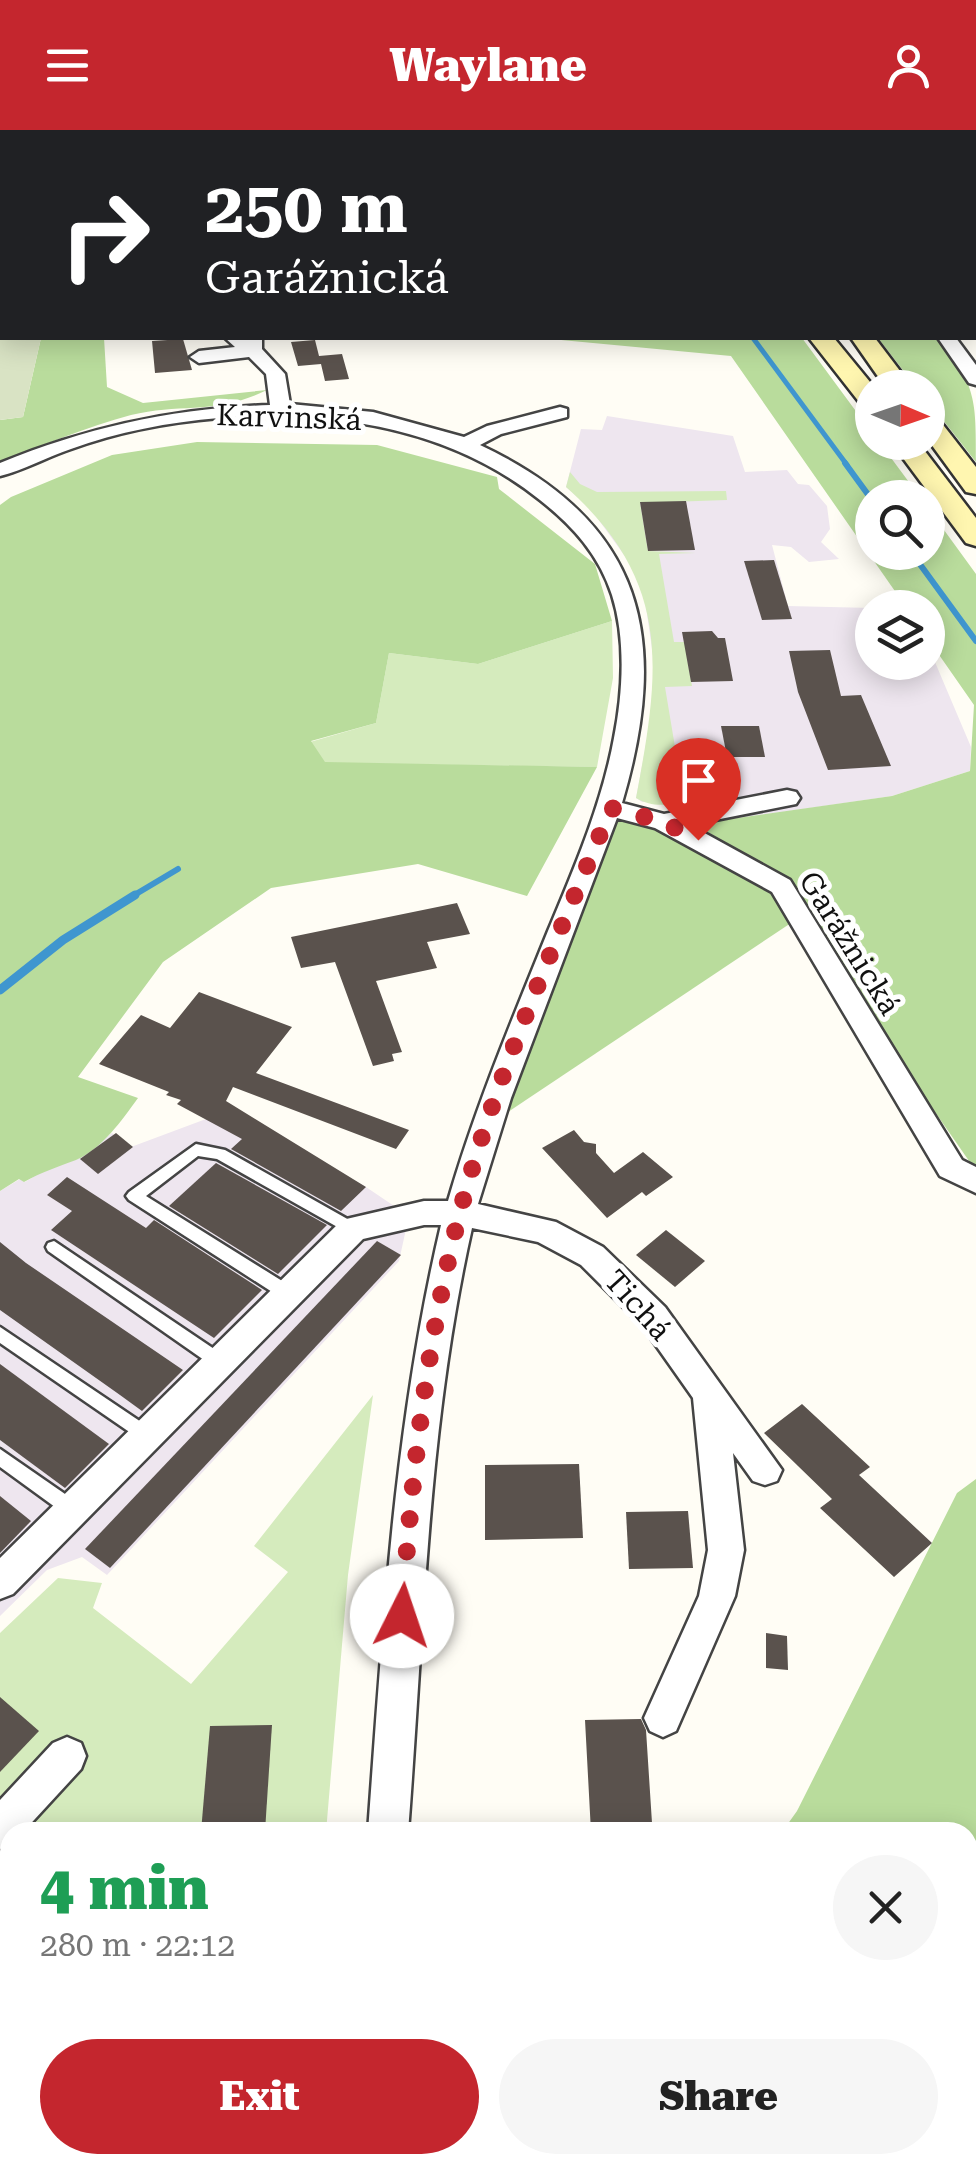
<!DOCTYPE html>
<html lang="en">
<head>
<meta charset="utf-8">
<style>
  :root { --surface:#fff; --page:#f6f6f6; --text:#222; --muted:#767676; --accent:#c4262e }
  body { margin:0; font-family:"Roboto Serif",serif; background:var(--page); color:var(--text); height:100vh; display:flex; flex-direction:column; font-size:38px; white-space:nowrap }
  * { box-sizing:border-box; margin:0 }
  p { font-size:32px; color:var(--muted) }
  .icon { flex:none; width:55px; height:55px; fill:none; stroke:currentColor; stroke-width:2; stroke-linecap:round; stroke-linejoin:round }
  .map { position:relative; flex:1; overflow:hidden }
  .details { position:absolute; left:0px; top:1692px; width:978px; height:352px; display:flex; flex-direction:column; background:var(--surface); border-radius:30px 30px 0 0; box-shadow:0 5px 25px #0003 }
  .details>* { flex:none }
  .banner { position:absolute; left:0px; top:0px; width:978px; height:210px; box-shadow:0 5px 25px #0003; background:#202124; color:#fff; overflow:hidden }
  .needle { width:65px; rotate:92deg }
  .tools { position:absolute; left:855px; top:240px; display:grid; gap:20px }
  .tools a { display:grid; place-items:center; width:90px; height:90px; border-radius:50%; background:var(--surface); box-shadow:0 5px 25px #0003; font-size:50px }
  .pin { position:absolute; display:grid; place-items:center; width:85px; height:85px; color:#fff; margin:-102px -42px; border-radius:50% 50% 50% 0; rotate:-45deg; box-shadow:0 0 10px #0007 }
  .pin .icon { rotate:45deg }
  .me { position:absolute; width:110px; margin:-55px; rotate:4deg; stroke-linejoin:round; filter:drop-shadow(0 0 8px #0008) }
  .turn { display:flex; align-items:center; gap:35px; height:210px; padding:0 40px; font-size:45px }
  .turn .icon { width:130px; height:130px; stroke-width:2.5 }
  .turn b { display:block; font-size:70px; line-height:85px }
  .round { display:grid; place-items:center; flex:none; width:105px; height:105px; border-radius:52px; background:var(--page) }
  .headline { display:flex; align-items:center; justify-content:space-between; height:170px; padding:0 40px }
  h1 { font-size:60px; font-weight:800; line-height:75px; color:#1e9e55 }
  .primary-button { display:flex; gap:20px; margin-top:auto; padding:20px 40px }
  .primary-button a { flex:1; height:115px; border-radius:60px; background:var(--accent); color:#fff; font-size:40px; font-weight:800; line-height:115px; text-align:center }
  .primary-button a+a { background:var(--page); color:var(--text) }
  header { display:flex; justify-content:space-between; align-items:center; height:130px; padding:0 40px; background:var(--accent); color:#fff; font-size:45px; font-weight:800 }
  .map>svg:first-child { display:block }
  .industrial { fill:#eee6ef }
  .green { fill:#d5ebbd }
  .forest { fill:#b9dc9c }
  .cemetery { fill:#d9e3c4 }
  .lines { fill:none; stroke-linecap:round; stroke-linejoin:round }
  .stream-far2 { stroke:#3f96cf; stroke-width:5 }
  .stream-far1 { stroke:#3f96cf; stroke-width:6 }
  .stream { stroke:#3f96cf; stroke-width:9 }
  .building { fill:#5a524d }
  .lane-casing { stroke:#444; stroke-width:5 }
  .street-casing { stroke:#444; stroke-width:5 }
  .secondary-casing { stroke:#333; stroke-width:5 }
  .primary-casing { stroke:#222; stroke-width:50 }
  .lane { fill:#fff; fill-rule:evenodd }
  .street { fill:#fff; fill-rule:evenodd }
  .secondary { fill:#fff6b0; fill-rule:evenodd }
  .primary { stroke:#f9d66b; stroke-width:45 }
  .route { stroke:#c4262e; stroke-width:18; stroke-dasharray:0 32.4 }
  .labels { text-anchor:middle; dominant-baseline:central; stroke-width:10; stroke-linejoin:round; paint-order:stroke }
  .street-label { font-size:30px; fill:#111; stroke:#fff }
</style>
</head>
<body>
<header><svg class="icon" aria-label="menu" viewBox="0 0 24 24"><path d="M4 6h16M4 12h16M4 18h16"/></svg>Waylane<svg class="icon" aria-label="person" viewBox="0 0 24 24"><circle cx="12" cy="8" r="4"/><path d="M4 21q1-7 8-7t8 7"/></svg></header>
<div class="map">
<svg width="976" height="2044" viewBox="0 0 976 2044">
  <rect width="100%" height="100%" fill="#fffdf5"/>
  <g class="industrial">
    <polygon points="607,286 733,306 745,342 787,340 798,354 809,355 827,376 830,399 821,412 839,429 809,432 791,417 772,415 788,476 872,478 872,532 928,532 929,518 971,617 970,641 892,666 727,690 718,665 642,672 636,668 653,577 655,540 645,470 632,436 590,378 566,357 581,299 602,300"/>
    <polygon points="206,989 363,1055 403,1082 408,1090 399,1131 107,1445 82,1427 47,1440 0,1486 0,1061 20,1049 25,1052 55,1034 78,1029 112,1003 131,1017"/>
  </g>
  <g class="green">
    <path d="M570 342 580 354 597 362 726 361 727 370 640 373 648 421 696 423 659 424 674 512H702L687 528 692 556 665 557 680 647 694 646 697 667C676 674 656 680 636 668 660 540 673 452 566 357Z"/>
    <polygon points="612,491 613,548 597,637 325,633 310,612 376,593 389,523 478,534"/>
    <polygon points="373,1265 348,1445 326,1702 10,1702 10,2035 295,2035 294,2044 0,2044 0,1503 58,1448 102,1453 93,1478 191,1554 288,1442 254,1416"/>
  </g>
  <g class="forest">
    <path d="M41 208H104L107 257 143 273 267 260C217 285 181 273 131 285 87 297 42 315 0 333V290L23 287Z"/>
    <polygon points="441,208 802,208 872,303 872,312 880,313 920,367 872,368 872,422 928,422 928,378 976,444 976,1041 903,936 792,754 695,694 892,666 970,641 974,575 928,509 928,478 906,477 731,226 540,208"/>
    <path d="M878 208H941C976 259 976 268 976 332L928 271V258L916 257Z"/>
    <path d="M197 312 377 315 497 347 499 359 595 434 612 491 478 534 389 523 376 593 311 611 325 632 597 637 527 766 418 734 271 758 163 832 78 947 138 968C122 990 102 1019 76 1030 57 1037 42 1042 24 1052L19 1049 0 1061V375L11 367 112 325Z"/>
    <polygon points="616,687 655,695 771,759 794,791 505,984"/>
    <polygon points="976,1349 976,2044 648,2044 646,2035 968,2035 968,1702 782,1702 797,1681 957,1363"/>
  </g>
  <polygon class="cemetery" points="0,160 2,208 41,208 23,287 0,290"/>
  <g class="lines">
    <g class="stream-far2">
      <polyline points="696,2 708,0"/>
      <polyline points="753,208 847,335"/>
    </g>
    <g class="stream-far1">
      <polyline points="845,333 872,370"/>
      <polyline points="911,422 976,511"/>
      <polyline points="131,767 178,739"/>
    </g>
    <polyline class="stream" points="0,860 63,810 135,765"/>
  </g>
  <g class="building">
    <polygon points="183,209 192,240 155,243 152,211"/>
    <polygon points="315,210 319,226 342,224 349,249 325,251 321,234 298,236 291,212"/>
    <polygon points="686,371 695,420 648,421 640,372"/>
    <polygon points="774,430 792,489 762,490 744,431"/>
    <polygon points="712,501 718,508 725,508 733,551 691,552 682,502"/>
    <polygon points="830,520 841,566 861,565 891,636 828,640 798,562 789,521"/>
    <polygon points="721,596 759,596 765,627 727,627"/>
    <polygon points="457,773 470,804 427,812 437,838 376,851 402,922 392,924 394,931 373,936 335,832 301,838 291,807"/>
    <polygon points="199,862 292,897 256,943 409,1000 396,1019 233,957 226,971 366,1057 341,1081 231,1019 242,1009 177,974 181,970 166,965 169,962 99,934 141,885 170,898"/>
    <polygon points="574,1000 584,1012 596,1014 596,1023 614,1043 643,1022 673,1047 646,1066 642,1062 607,1088 542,1018"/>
    <polygon points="116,1003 133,1017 98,1044 80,1029"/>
    <polygon points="216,1033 327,1095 278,1144 169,1076"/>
    <polygon points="67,1047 146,1098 154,1090 262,1160 214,1208 51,1100 72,1081 47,1065"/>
    <polygon points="666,1100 705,1131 675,1157 636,1125"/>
    <polygon points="377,1111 401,1125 110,1438 85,1419"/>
    <polygon points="0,1112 26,1133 183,1240 142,1281 120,1265 0,1180"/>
    <polygon points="0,1234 109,1314 65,1358 0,1310"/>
    <polygon points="802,1274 870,1337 859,1345 932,1413 894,1447 820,1378 832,1369 764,1303"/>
    <polygon points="579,1334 583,1408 485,1410 485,1335"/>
    <polygon points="0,1366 31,1391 0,1423"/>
    <polygon points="688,1381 693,1438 629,1439 626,1382"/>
    <polygon points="766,1503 787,1506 788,1540 766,1538"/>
    <polygon points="0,1567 39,1601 0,1642"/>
    <polygon points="641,1589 646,1600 652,1693 635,1693 636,1702 591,1702 585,1590"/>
    <polygon points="272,1595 265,1701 201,1702 210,1596"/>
  </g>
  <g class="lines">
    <defs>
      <g id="lane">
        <polygon points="975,58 976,59 976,65 975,64"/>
        <polygon points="196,1014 225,1020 358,1095 361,1099 358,1103 348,1103 217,1029 198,1026 146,1066 295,1159 297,1164 295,1169 289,1171 283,1169 129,1070 126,1066 129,1062"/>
        <polygon points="54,1111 226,1227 228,1232 226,1237 220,1239 214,1237 48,1121 46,1117 48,1113"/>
        <polygon points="0,1197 153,1300 155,1305 153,1310 147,1312 141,1310 0,1213"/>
        <polygon points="0,1319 78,1373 81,1379 78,1385 72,1387 66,1385 0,1337"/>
      </g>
      <g id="street">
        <polygon points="898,0 915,0 916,2 900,2"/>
        <polygon points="0,70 2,71 2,82 0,82"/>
        <path d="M225 208H262V219L285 244 290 274 373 282 464 307 487 296 560 277 567 279V287L501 304 480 315C644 392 671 507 622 673L664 684 787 660 796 662 800 668 796 674 690 695 790 750 962 1030 976 1037V1063L940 1046 772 762 655 698 617 688 511 968 478 1074 556 1092 603 1117 665 1177 782 1340 777 1351 765 1355 753 1351 733 1323 744 1420 735 1466 676 1601 663 1607 650 1601 644 1588 699 1466 708 1420 693 1268 643 1197 581 1135 538 1112 472 1098C427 1298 424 1499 408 1702H368C383 1498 394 1295 441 1095H424L363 1109 13 1464 0 1469V1428L342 1090 424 1071H448C475 978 512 890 548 801 574 739 602 674 614 608 623 563 626 509 612 465 599 425 573 396 540 370 449 297 333 280 219 288 170 292 117 302 71 319 47 327 24 340 0 346V333C88 297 175 278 270 275L266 244 249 227 199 233 190 227 199 221 235 217Z"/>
        <polygon points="938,208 956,208 976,235 976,255 969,253"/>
        <polygon points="67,1607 81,1613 86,1626 81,1639 23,1702 10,1702 10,1715 0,1719 0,1670 53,1613"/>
        <polygon points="343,2035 387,2035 386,2044 342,2044"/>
      </g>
      <g id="secondary">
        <polygon points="634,0 656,0 658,2 636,2"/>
        <polygon points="711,0 733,0 734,2 713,2"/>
        <polygon points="809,208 834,208 875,258 872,279 863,277"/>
        <polygon points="851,208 875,208 913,258 886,258"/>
        <polygon points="928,285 937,287 976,337 976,364 966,362 928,310"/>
        <polygon points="891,312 918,312 976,388 976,416 966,413"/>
      </g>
      <g id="primary">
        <polyline points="275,2 281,0"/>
        <polyline points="314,2 320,0"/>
        <polyline points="0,140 2,139"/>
      </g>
    </defs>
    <use href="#lane" class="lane-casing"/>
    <use href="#street" class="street-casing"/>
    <use href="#secondary" class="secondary-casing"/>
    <use href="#primary" class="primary-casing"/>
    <use href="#lane" class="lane"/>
    <use href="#street" class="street"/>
    <use href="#secondary" class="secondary"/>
    <use href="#primary" class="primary"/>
  </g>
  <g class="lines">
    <path class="route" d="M402 1486C411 1351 426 1213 460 1082 496 944 557 810 611 678L664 692 698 710"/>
  </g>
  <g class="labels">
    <g class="street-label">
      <text transform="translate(289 287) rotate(2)">Karvinská</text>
      <text transform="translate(850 813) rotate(58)">Garážnická</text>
      <text transform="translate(638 1175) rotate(48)">Tichá</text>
    </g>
  </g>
</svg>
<div class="tools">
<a><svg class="needle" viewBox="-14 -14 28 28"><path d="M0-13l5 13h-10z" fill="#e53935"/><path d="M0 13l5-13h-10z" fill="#767676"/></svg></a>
<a><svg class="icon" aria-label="search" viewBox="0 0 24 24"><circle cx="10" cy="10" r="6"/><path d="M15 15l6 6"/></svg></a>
<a><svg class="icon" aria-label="layers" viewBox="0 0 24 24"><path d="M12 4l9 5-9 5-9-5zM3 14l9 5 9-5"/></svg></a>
</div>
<div class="pin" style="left:698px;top:710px;background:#d93025"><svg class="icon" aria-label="arrive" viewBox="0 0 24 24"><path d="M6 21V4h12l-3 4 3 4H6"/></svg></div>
<svg class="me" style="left:402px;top:1486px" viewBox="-20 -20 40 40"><circle r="19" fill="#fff"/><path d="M0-13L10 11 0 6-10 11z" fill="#c4262e"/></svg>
<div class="banner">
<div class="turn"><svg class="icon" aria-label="right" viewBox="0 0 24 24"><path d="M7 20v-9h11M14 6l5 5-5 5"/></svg><div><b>250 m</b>Garážnická</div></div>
</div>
<section class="details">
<div class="headline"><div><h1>4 min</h1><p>280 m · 22:12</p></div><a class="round"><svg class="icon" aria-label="close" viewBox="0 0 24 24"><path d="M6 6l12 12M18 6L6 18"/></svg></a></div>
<div class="primary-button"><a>Exit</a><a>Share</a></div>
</section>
</div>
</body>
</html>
